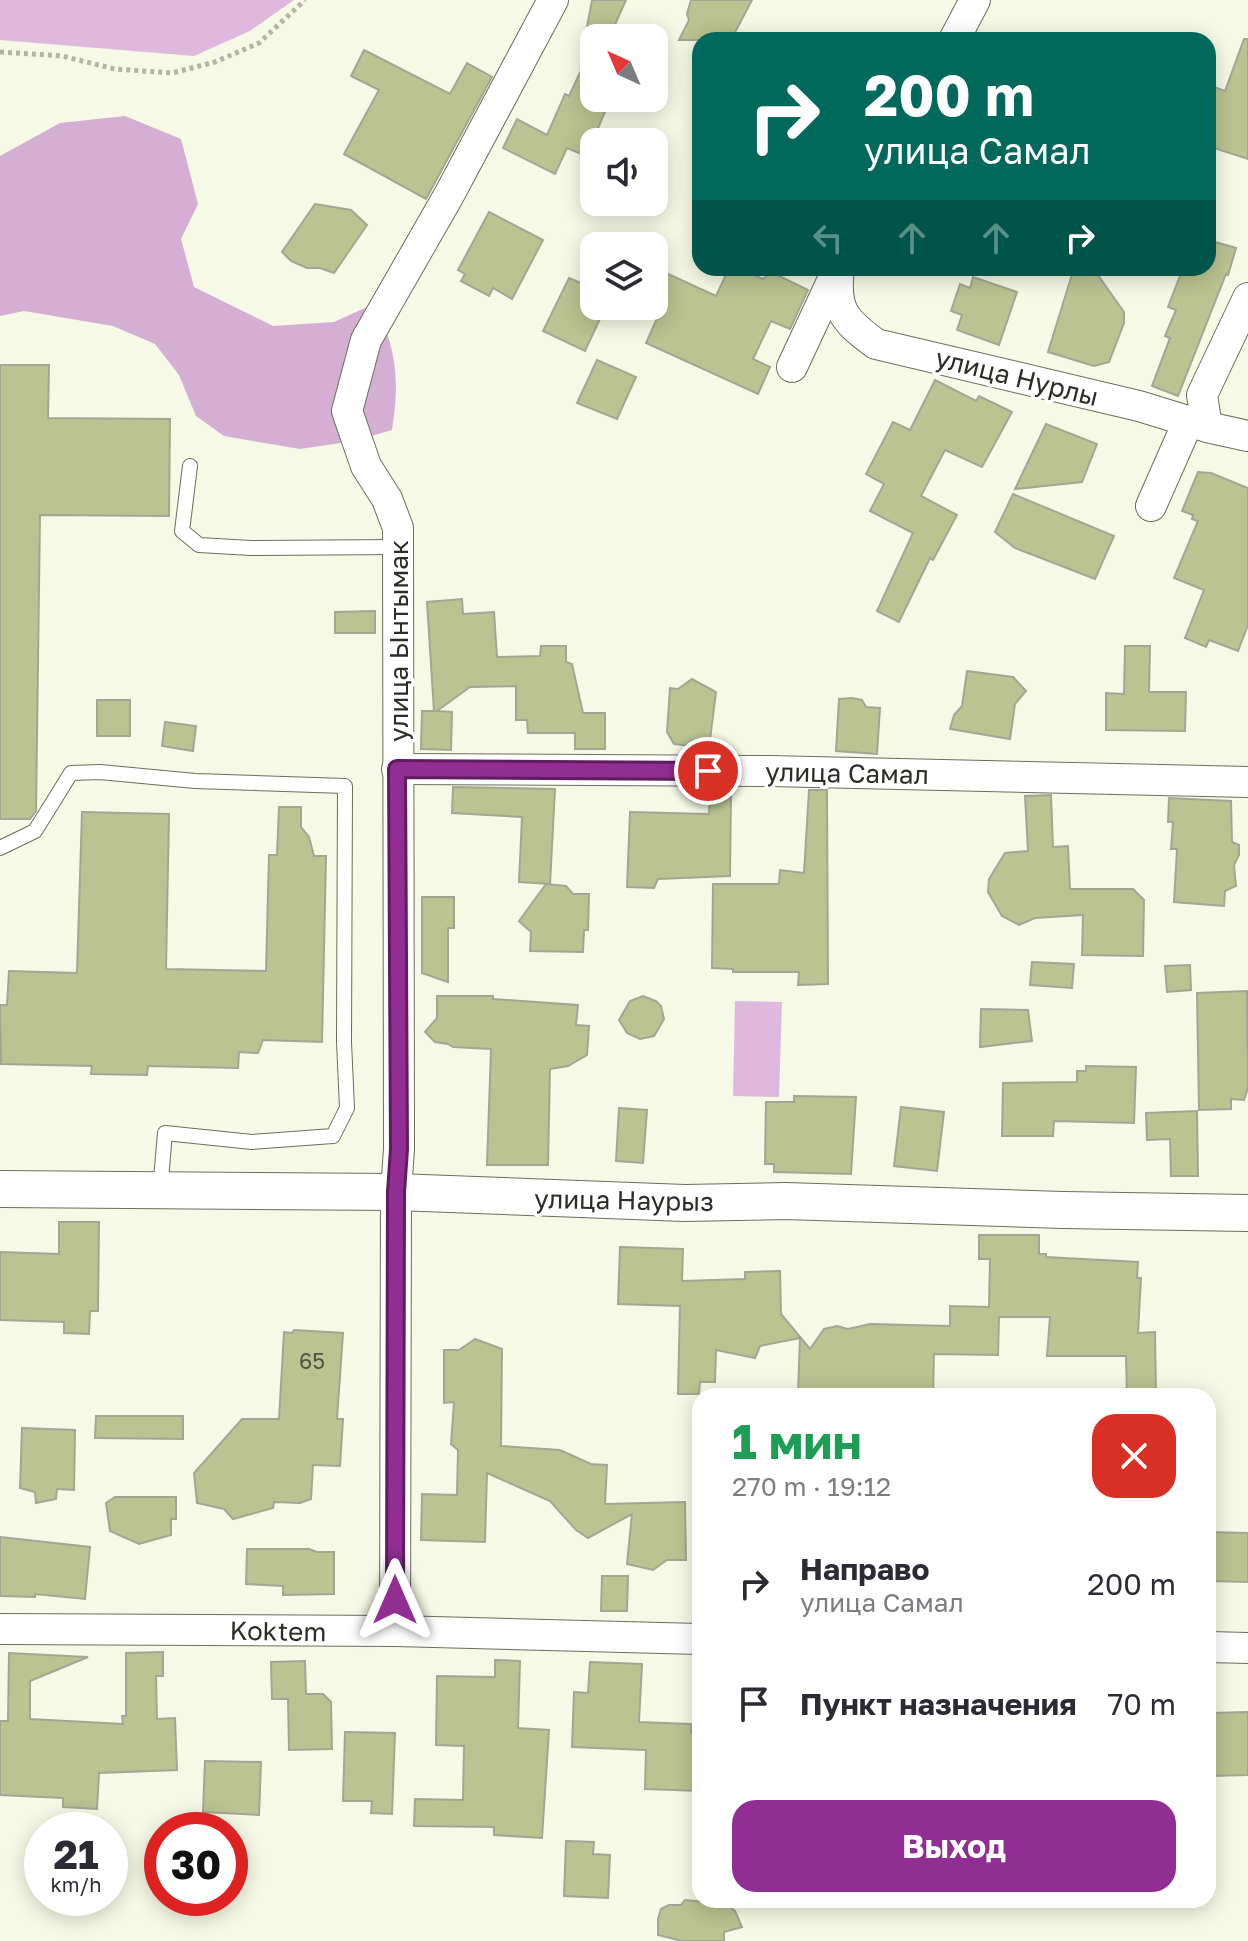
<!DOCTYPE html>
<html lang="ru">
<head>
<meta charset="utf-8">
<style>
  :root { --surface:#fff; --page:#f2f2f3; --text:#2b2b33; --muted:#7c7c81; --accent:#922d94 }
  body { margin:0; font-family:"Golos Text",sans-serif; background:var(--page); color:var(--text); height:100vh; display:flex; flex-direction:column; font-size:30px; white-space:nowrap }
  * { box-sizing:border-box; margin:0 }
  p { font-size:26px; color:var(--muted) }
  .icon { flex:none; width:44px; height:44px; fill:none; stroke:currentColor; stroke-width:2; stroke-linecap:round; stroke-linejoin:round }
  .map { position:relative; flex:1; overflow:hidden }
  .drawer { position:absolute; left:692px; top:1388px; width:524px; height:520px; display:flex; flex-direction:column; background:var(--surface); border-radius:24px; box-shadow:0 4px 20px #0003 }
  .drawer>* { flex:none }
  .top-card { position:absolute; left:692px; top:32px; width:524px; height:244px; border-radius:24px; box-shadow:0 4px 20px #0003; background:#00695c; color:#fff; overflow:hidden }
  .needle { width:52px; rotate:316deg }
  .fabs { position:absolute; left:580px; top:24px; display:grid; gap:16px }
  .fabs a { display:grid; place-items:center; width:88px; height:88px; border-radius:16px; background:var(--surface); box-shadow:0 4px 20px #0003; font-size:40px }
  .speed { position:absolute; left:24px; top:1812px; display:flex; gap:16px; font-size:40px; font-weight:700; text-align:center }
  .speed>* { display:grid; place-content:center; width:104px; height:104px; border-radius:50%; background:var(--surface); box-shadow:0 4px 20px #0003; line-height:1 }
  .speed small { font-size:20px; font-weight:400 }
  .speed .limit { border:12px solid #d22; background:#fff; color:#111 }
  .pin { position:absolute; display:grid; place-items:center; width:68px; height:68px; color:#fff; margin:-34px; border:4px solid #fff; border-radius:50%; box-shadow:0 2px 8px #0007 }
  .me { position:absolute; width:88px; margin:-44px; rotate:0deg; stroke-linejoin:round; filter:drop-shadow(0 0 6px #0008) }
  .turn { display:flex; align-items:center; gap:28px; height:168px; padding:0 40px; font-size:36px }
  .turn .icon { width:104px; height:104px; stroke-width:2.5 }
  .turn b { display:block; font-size:56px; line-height:68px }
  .lanes { display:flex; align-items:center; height:76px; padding:0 40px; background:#0003; justify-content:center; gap:40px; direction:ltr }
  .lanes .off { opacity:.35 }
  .round { display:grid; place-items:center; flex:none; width:84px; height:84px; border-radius:24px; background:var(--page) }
  .summary { display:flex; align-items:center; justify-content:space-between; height:136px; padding:0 40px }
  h1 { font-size:48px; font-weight:700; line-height:60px; color:#1e9e55 }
  .primary-button { display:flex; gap:16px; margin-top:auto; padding:16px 40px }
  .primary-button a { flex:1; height:92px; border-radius:24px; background:var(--accent); color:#fff; font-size:32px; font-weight:700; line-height:92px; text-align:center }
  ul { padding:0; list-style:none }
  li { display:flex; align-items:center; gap:24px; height:120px; padding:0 40px }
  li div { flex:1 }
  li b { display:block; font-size:30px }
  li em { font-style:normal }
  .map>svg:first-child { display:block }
  .green { fill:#dfb9dd }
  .forest { fill:#d4aed3 }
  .building { fill:#bbc391; stroke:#a3a694; stroke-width:2 }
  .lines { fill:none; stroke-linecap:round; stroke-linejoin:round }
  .service-casing { stroke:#6b6e5d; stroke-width:16 }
  .minor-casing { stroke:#6b6e5d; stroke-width:32 }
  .tertiary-casing { stroke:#6b6e5d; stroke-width:38 }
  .path { stroke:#b2b4a4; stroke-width:5; stroke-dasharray:4 4; stroke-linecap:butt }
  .service { stroke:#fff; stroke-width:14 }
  .minor { stroke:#fff; stroke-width:30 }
  .tertiary { stroke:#fff; stroke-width:36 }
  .route-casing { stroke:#5f1d60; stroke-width:20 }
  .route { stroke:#922d94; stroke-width:14 }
  .labels { text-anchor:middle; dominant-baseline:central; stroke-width:7; stroke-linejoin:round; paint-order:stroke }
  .number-label { font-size:22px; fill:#505241 }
  .street-label { font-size:26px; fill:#2c2d26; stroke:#fff }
</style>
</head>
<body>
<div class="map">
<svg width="1248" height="1941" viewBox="0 0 1248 1941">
  <rect width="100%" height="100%" fill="#f6f9e5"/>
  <g class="green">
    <polygon points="0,0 294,0 250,31 194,56 0,40"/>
    <polygon points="735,1001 782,1002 779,1097 733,1096"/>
  </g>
  <path class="forest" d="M125 116 181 139 198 204 181 239 194 287 273 326 334 322 376 303C396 352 400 378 392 430L354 441 300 449 224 436 196 416 179 375 155 344 113 326 24 311 0 316V156L60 123Z"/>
  <g class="building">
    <polygon points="592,0 626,0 609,38 585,38"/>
    <polygon points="691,0 752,0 731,40 679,40 689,20 687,14"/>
    <polygon points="1244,39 1248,39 1248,159 1208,146 1208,85 1225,91"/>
    <polygon points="594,43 594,98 611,98 586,156 567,148 555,174 503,148 517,119 547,135 565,94 569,96"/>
    <polygon points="364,50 450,94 467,63 492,77 426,199 344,154 379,90 351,76"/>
    <polygon points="315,204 351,210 367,225 334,273 320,268 307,268 291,261 282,252"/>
    <polygon points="489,212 543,240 512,299 493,288 489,296 461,281 465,274 458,270"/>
    <polygon points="1208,240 1236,248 1228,275 1226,274 1178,396 1152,386 1170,338 1165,336 1176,310 1168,307 1183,268 1208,268"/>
    <polygon points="729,268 738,268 763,279 771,272 808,290 790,329 771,321 753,359 770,367 758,394 646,343 663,305 654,300 654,293 664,272 716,296"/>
    <polygon points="1074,268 1093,268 1124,312 1124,323 1109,362 1094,366 1048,352"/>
    <polygon points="973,277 1017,292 999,345 957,330 962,315 951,311 960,284 970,288"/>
    <polygon points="569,278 594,289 594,306 606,306 585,351 543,331"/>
    <polygon points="597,360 636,377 617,419 577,403"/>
    <polygon points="0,365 49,365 48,418 170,419 169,516 40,515 36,811 30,819 0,819"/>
    <polygon points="935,380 976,401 979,396 1012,412 982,467 945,450 921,496 957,515 933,560 930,558 899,622 877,611 913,533 870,511 884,484 866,474 893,422 910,430"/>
    <polygon points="1046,424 1097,444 1082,482 1015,489"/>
    <polygon points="1198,472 1211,473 1248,488 1248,625 1238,651 1209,640 1206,647 1185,638 1204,590 1174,578 1198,521 1192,519 1193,515 1182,511"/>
    <polygon points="1013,494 1114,536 1095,579 1015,548 995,532"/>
    <polygon points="462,599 463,614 494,612 497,657 540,656 541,646 566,646 566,662 572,664 583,713 605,713 605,749 575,749 575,733 528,733 527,720 516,720 516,686 470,687 437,711 452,712 451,750 421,749 422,711 434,711 427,602"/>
    <polygon points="375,611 375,633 335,633 335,612"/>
    <polygon points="1125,646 1150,646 1149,692 1186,692 1185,731 1106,730 1106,693 1124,694"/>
    <polygon points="967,671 1013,677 1026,691 1015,704 1010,739 950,729 954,715 962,706"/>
    <polygon points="692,679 716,692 709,748 674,744 667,732 670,688 678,689"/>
    <polygon points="852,698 862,700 866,707 880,708 877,754 836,751 839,699"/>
    <rect x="97" y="700" width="33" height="36"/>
    <polygon points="165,722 196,726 193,751 162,746"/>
    <polygon points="453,787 555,789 550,884 519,882 522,817 452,813"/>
    <polygon points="809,790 827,790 828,984 798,985 799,972 733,972 733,969 712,968 713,884 779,884 780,870 804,873"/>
    <polygon points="710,791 731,792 730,876 658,879 654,888 627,887 630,812 709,814"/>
    <polygon points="1051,795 1053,847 1068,846 1070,889 1133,889 1144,900 1143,956 1082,955 1083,915 1035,918 1019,925 1002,916 988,892 989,879 1005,853 1028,851 1025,796"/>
    <polygon points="1169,798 1231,801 1232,842 1239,845 1239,855 1234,865 1236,886 1225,891 1224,906 1174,902 1177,849 1171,849 1173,822 1168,822"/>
    <polygon points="279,807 301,807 301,827 309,837 314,856 326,856 322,1042 263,1040 258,1053 239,1052 238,1068 148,1066 147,1075 91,1074 92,1066 1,1064 0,1005 7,1005 9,971 77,973 82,812 169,814 166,969 266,971 269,855 277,855"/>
    <polygon points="546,884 566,886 573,894 589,894 588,930 584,930 583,952 530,951 531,932 519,921"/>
    <polygon points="422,897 454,897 454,928 448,928 448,982 422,973"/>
    <polygon points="1032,962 1074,964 1072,988 1030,985"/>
    <polygon points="1190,965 1191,990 1167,992 1165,966"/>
    <polygon points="1247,991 1248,1088 1244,1100 1231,1099 1231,1109 1199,1110 1197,993"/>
    <polygon points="437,996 493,996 493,999 578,1005 576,1025 589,1026 587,1055 568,1066 550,1069 548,1165 487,1165 491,1049 453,1047 448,1044 435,1042 425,1032 437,1018"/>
    <polygon points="643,996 656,1001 661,1006 664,1019 654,1036 640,1039 627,1033 619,1020 630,1001"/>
    <polygon points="981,1009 1028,1010 1032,1041 980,1047"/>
    <polygon points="1086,1066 1136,1067 1134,1123 1054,1121 1053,1136 1002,1136 1003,1083 1077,1082 1077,1071 1086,1071"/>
    <polygon points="794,1096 856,1097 851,1174 774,1172 774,1164 765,1164 766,1102 794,1102"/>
    <polygon points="901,1107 944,1112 937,1171 894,1166"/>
    <polygon points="619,1108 647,1110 643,1163 616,1161"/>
    <polygon points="1197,1111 1198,1176 1171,1176 1170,1139 1147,1140 1146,1113"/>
    <polygon points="59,1222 99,1222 98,1311 90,1311 89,1334 64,1333 64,1322 0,1320 0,1252 59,1254"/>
    <polygon points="979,1235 1039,1235 1039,1254 1046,1254 1046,1257 1138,1262 1137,1278 1141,1278 1138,1333 1155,1332 1156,1396 1127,1396 1126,1356 1047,1356 1050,1317 999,1317 998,1355 934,1354 933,1396 798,1394 800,1338 760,1346 755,1358 716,1350 715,1382 700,1382 699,1394 678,1394 680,1306 618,1304 620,1247 683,1249 682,1281 745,1279 745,1272 780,1271 781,1314 810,1349 824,1329 837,1326 848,1329 870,1324 950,1326 950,1306 989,1307 990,1259 979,1259"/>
    <polygon points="294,1330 343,1333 337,1419 343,1419 340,1466 313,1465 311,1499 300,1503 274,1502 273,1508 233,1519 224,1509 197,1503 194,1473 242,1419 279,1419 284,1332 292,1333"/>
    <polygon points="475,1339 502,1349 501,1446 560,1450 591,1464 607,1465 605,1504 685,1502 686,1560 667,1560 653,1570 627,1564 632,1514 588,1538 576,1530 550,1501 487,1473 485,1542 421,1540 422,1494 457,1495 458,1450 451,1444 454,1402 444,1403 444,1350 459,1350"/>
    <polygon points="96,1416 183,1416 183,1439 95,1438"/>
    <polygon points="22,1428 75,1430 74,1490 57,1489 56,1499 36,1503 35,1492 20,1488"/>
    <polygon points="115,1497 176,1497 176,1519 171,1519 171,1535 139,1544 110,1531 106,1503"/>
    <polygon points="1208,1532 1248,1533 1248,1582 1208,1581"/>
    <polygon points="0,1537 90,1547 85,1599 35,1594 35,1597 0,1596"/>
    <polygon points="247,1549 309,1549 317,1552 334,1552 334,1594 283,1595 283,1586 246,1584"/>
    <polygon points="602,1576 628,1576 627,1611 601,1611"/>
    <polygon points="163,1652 163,1676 156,1676 157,1719 175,1718 177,1770 99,1773 97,1809 63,1807 63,1798 0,1795 0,1721 8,1721 9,1653 88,1657 30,1681 30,1719 123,1724 122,1716 126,1716 126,1653"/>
    <polygon points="495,1660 520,1661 518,1728 549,1730 542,1838 494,1835 494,1827 414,1826 415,1799 463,1800 464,1746 436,1745 437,1676 495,1677"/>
    <polygon points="305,1661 306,1694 323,1694 331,1702 332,1749 289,1750 288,1699 272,1699 271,1662"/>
    <polygon points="590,1662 642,1664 639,1722 691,1724 691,1733 700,1733 700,1791 645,1789 646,1750 572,1747 574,1692 588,1693"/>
    <polygon points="1248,1712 1248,1775 1211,1776 1210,1713"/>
    <polygon points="345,1732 395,1733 392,1814 371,1813 372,1801 343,1801"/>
    <polygon points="205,1761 261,1762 259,1815 203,1812"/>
    <polygon points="566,1841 594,1842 593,1854 610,1855 608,1898 564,1896"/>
    <polygon points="685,1900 726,1904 735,1911 742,1927 724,1932 724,1941 682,1941 658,1935 658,1919 661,1909 669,1905 681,1905"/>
  </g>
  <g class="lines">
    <defs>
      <g id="service">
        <polyline points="190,466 182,531 199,545 251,548 398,547"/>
        <polyline points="0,848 35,831 71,773 100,772 195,781 345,786 344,1042 347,1108 333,1136 252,1142 165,1133 160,1191"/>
      </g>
      <g id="minor">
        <polyline points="954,40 975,0"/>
        <path d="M839 268C834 309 843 320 876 344L1139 406 1207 427 1248 436"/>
        <polyline points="792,367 834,277"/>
        <polyline points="1207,427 1202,395 1248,298"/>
        <polyline points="1151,506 1188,422"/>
        <polyline points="397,769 770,771 1248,782"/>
        <polyline points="0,1629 395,1631 700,1639"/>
        <polyline points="395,1631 396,1192 399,1149 398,528 387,499 366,466 347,411 366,340 449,195 553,0"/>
        <polyline points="1208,1647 1248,1648"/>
      </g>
      <polyline id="tertiary" points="0,1189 396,1192 685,1203 786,1201 1063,1210 1248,1213"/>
    </defs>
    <use href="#service" class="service-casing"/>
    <use href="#minor" class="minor-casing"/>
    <use href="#tertiary" class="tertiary-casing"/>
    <polyline class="path" points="0,52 62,56 115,69 172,73 215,62 259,43 305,0"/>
    <use href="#service" class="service"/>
    <use href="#minor" class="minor"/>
    <use href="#tertiary" class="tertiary"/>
  </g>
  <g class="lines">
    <defs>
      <polyline id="route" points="395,1600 396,1192 399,1149 397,769 708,771"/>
    </defs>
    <use href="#route" class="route-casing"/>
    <use href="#route" class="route"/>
  </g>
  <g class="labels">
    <g class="number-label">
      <text x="312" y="1360">65</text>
    </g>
    <g class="street-label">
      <text transform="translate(1017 377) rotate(14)">улица Нурлы</text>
      <text transform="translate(398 641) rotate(-90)">улица Ынтымак</text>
      <text transform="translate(847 773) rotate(1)">улица Самал</text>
      <text transform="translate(624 1200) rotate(1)">улица Наурыз</text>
      <text transform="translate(278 1631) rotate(1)">Koktem</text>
    </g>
  </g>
</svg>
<div class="fabs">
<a><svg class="needle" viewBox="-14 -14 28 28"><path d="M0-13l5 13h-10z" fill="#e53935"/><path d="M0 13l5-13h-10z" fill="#7c7c81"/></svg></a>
<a><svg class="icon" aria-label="sound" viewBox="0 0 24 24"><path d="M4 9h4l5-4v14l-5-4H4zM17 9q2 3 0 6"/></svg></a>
<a><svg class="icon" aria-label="layers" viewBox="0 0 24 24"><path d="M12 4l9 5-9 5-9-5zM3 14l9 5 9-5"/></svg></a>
</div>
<div class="speed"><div>21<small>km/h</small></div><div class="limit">30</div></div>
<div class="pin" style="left:708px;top:771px;background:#d93025"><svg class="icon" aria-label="arrive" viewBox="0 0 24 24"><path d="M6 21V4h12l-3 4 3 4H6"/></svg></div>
<svg class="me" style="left:395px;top:1600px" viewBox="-20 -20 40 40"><path d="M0-17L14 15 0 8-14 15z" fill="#922d94" stroke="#fff" stroke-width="4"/></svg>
<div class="top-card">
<div class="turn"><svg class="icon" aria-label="right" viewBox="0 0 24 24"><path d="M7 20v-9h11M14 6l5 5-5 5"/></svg><div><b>200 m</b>улица Самал</div></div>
<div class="lanes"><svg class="icon off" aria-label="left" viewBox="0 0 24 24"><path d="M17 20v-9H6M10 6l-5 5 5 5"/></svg><svg class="icon off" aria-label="ahead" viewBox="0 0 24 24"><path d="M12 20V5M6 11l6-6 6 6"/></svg><svg class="icon off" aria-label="ahead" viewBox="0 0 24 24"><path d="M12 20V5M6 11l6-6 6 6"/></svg><svg class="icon" aria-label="right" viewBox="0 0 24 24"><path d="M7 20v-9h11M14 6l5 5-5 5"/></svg></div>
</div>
<section class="drawer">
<div class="summary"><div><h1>1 мин</h1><p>270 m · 19:12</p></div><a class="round" style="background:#d93025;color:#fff"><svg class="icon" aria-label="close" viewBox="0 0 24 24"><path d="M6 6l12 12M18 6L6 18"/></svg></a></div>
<ul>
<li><svg class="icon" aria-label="right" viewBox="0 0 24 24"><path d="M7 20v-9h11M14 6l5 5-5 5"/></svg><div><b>Направо</b><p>улица Самал</p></div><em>200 m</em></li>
<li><svg class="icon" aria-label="arrive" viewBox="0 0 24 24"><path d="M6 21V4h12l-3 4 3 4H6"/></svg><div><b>Пункт назначения</b></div><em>70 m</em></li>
</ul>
<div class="primary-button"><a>Выход</a></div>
</section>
</div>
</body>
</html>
